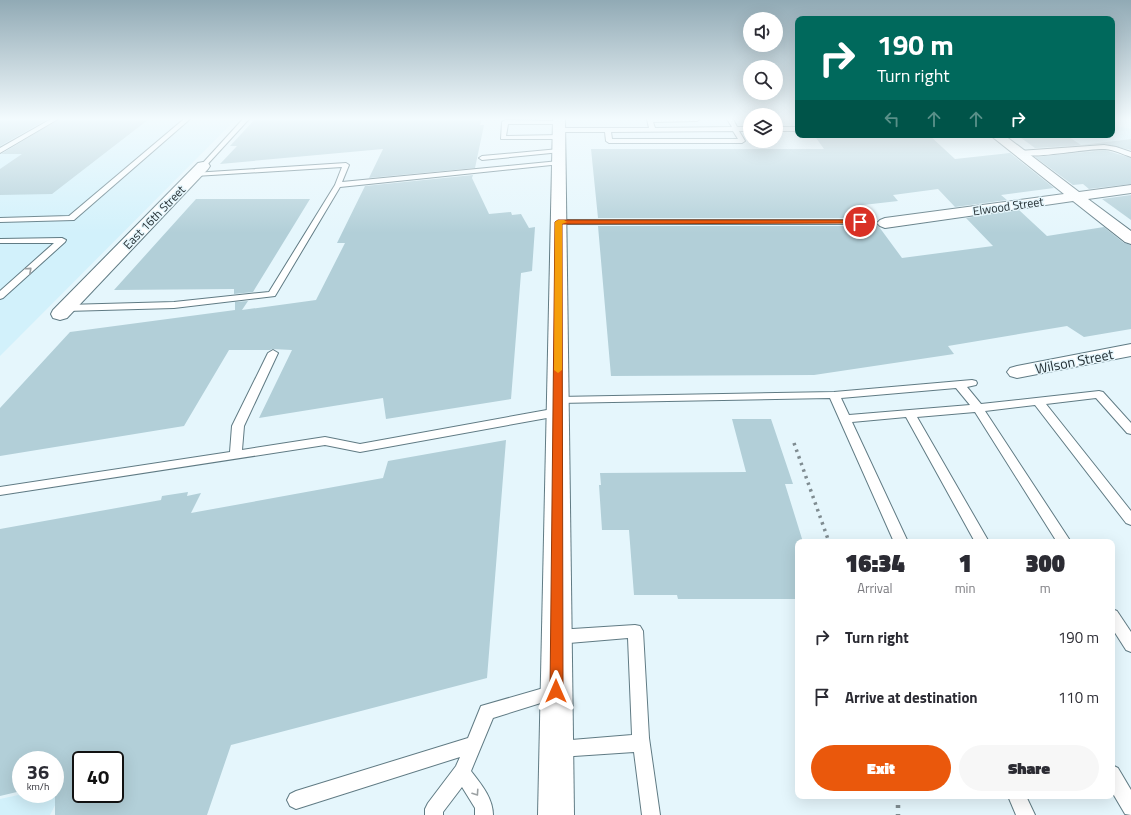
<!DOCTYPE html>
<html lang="en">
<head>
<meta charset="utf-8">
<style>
  :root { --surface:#fff; --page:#f7f7f7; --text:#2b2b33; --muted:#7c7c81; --accent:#ea580c }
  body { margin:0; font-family:"Titillium Web",sans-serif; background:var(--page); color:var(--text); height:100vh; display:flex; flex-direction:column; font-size:15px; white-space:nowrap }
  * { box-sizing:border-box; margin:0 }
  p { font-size:13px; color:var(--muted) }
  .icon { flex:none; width:22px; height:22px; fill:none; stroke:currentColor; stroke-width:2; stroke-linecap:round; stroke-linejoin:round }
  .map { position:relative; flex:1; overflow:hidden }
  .details { position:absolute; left:795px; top:539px; width:320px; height:260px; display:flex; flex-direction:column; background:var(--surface); border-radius:8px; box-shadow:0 4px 16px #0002 }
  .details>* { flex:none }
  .hud { position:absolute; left:795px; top:16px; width:320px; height:122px; border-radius:8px; box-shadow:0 4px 16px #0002; background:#00695c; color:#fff; overflow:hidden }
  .buttons { position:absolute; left:743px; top:12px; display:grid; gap:8px }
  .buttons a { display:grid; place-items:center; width:40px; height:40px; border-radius:50%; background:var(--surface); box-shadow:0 4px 16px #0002; font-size:20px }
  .speed { position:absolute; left:12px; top:751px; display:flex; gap:8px; font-size:20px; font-weight:700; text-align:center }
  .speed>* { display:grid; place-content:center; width:52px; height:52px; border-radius:50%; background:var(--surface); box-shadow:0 4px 16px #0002; line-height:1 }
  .speed small { font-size:10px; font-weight:400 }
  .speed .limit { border:2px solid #111; border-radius:6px; background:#fff; color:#111 }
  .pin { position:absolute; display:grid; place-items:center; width:34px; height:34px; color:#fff; margin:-17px; border:2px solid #fff; border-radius:50%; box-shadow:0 1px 4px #0007 }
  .me { position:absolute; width:44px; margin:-22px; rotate:0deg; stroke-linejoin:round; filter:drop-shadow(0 0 3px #0008) }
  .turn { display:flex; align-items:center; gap:14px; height:84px; padding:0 16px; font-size:18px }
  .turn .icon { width:52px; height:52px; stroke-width:2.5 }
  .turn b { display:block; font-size:28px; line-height:34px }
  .lanes { display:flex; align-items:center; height:38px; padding:0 16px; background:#0003; justify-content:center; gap:20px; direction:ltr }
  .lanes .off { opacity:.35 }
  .eta { display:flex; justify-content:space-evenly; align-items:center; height:68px; text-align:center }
  .eta b { font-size:24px; font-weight:800; line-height:28px }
  .action { display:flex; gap:8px; margin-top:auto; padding:8px 16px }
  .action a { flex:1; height:46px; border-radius:24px; background:var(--accent); color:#fff; font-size:16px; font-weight:800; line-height:46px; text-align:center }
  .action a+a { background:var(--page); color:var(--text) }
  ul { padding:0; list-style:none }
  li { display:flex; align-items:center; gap:12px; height:60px; padding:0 16px }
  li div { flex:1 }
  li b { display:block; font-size:15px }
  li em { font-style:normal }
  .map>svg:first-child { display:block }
  .built { fill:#d2f1fb }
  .building { fill:#b2cfd8; fill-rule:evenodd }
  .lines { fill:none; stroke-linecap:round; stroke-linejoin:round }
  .service-casing { stroke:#607b84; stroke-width:2 }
  .minor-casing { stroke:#607b84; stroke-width:2 }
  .tertiary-casing { stroke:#607b84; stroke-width:2 }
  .service { fill:#fff; fill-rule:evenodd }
  .minor { fill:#fff; fill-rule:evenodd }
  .tertiary { fill:#fff; fill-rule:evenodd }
  .rail-far1 { stroke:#7f8c91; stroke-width:3.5; stroke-dasharray:2.5 4.5; stroke-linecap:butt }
  .rail { stroke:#7f8c91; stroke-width:4.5; stroke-dasharray:3 6; stroke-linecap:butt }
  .oneway { stroke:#9ca1a3 }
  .route { fill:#ea580c; stroke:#983908 }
  .slow { fill:#f59e0b }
  .labels { text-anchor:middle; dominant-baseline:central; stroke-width:3; stroke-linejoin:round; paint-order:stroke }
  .far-street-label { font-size:12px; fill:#242f33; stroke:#e5f6fc }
  .street-label { font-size:14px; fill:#242f33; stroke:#e5f6fc }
</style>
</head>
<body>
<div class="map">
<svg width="1131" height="815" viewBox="0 0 1131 815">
  <rect width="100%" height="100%" fill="#e5f6fc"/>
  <g class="built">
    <polygon points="0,119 236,119 0,356"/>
    <polygon points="1112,125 1131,129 1131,139 1062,147 1041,135 1112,135"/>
    <polygon points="66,784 50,815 0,815 0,799 23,794 55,794"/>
  </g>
  <g class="building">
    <polygon points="0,119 48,119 0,146"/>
    <polygon points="59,119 149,119 52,194 0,195 0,169 22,154 1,154"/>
    <polygon points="255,119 482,119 480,125 484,125 475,168 369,178 383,149 220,164 237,146 230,146"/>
    <polygon points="814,135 929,135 955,159 1010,153 1054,188 1001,195 1007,200 955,207 938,189 893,195 898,201 863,205 902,258 993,246 966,218 1019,210 1047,236 1104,227 1124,243 1131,245 1131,329 1084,337 1067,326 948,346 954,354 814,375 611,376 598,226 860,226 865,221 860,218 598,218 591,149 824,149"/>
    <polygon points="1017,135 1066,135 1081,145 1131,139 1131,150 1104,144 1035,148"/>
    <polygon points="1105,150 1131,158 1131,184 1089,189 1083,184 1073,185 1035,157"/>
    <polygon points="473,175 472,178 489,214 511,212 512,215 521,214 529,228 535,227 532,271 521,273 511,399 386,419 383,398 259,418 292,350 272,349 270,350 229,350 184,426 0,456 0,408 70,332 235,310 235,302 248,301 242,310 316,300 345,243 337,243 365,186"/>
    <polygon points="1131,195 1131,220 1102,199"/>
    <polygon points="196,199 310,199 253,292 234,294 234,289 114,290"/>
    <polygon points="732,419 771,419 793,484 785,484 803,542 798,542 798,599 678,599 677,595 634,595 629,530 602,530 599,485 601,485 600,473 746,472"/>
    <path d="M506 440 487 678 231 745 207 815H55V760H21V791L0 796V529L161 500 162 496 188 492 187 496 201 493 191 513 383 478 388 461ZM81 760H115V794H81Z"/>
  </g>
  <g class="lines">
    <defs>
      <g id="service">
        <polygon points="51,119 58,119 0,153 0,148"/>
        <polygon points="184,119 190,119 74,220 0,222 0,218 69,216"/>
        <polygon points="243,119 249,119 205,167 201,167 201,165"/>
        <path d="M647 119H700L697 121 653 122 655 128 732 127 727 119H733L737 127H750V131H739L745 141 742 143H609L606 141 605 132H559L556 130 559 128H649ZM733 131 738 139H612L611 132Z"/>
        <polygon points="505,120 561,121 562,122 559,124 508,124 506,136 559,135 562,137 559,139 501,139 502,122"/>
        <rect x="776" y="127" width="22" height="4"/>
        <path d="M1104 145 1116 147 1131 152V157C1122 154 1115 150 1105 149 1087 148 1026 161 1016 153L1019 151Z"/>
        <polygon points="559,149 562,151 561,152 482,160 479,158 482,156"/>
        <polygon points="559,161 561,162 561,164 340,187 275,296 174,308 66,311 61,308 66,305 174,302 269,292 335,185 342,167 195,176 193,175 193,173 346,163 349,165 342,182"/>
        <polygon points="555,220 860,220 864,222 860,224 558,224 554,222"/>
        <polygon points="62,238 66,240 65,242 3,298 0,299 0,291 54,243 0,243 0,239"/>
        <polygon points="273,350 278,353 244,426 242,450 325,437 360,444 558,408 562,410 564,412 562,414 558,416 360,452 325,445 0,495 0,487 230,452 232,426 268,353"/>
        <path d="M972 380 976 381 977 383 976 385 967 387 981 404 1099 391 1103 392 1131 423V434L1127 433 1096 398 1046 404 1131 511V525L1126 523 1035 405 985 411 1071 542H1057L975 412 917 417 989 542H975L906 417 852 422 908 542H894L830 398 558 403 553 400 558 397 834 392ZM956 388 970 405 849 415 841 398Z"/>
        <polygon points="1112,609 1117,611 1131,632 1131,652 1126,650 1112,628"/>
        <polygon points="635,625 640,626 643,631 649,738 660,815 642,815 634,752 559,757 553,755 550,749 553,743 559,741 632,735 628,638 557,644 552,642 549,637 552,632 557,630"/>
        <path d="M554 685 560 687 562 692 560 697 493 718 471 771C481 784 493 798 493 815H475V808L462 787 443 812V815H425V809L428 803 456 766 460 757 296 809 290 806 287 800 290 794 296 791 468 738 481 706Z"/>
        <polygon points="1112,765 1118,768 1131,790 1131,815 1125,814 1112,792"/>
        <polygon points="1008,796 1026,796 1035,815 1016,815"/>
      </g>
      <g id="minor">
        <polygon points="990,135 1004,135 1079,192 1131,185 1131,193 1088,199 1131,231 1131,244 1125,242 1073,201 885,228 880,226 877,223 880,220 885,218 1064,194"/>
        <polygon points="203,162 208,163 210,166 208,169 67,318 60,320 53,318 51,314 53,310 198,163"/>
        <polygon points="1131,344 1131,356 1017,378 1010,376 1007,372 1010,368 1017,366"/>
      </g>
      <polygon id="tertiary" points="553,119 565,119 574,815 538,815"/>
    </defs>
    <use href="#service" class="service-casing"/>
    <use href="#minor" class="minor-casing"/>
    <use href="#tertiary" class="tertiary-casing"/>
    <use href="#service" class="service"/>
    <use href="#minor" class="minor"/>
    <use href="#tertiary" class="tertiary"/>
    <polyline class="rail-far1" points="794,443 829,542"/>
    <polyline class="rail" points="898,796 898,815"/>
  </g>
  <defs><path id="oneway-chevron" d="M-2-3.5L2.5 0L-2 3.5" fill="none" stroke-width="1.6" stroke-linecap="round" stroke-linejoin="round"/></defs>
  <g class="oneway">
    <use href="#oneway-chevron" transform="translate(29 270) rotate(-42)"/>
    <use href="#oneway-chevron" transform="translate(476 793) rotate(56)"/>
  </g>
  <linearGradient id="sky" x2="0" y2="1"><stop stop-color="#91aab5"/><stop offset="0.51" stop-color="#f3fbfe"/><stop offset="1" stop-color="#f3fbfe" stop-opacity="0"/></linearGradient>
  <rect width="1131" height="233" fill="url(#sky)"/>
  <polygon class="route" points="860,220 863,222 862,223 562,224 563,691 561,696 556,697 552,696 550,691 555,222 558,220"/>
  <polygon class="slow" points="564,220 567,222 562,224 562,370 558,373 554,370 555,222 558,220"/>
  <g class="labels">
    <g class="far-street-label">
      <text transform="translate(1008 206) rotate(-8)">Elwood Street</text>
      <text transform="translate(154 217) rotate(-46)">East 16th Street</text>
    </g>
    <g class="street-label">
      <text transform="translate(1074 361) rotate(-11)">Wilson Street</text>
    </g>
  </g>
</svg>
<div class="buttons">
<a><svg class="icon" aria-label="sound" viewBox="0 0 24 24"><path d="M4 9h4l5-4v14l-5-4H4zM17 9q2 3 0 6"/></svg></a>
<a><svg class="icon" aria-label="search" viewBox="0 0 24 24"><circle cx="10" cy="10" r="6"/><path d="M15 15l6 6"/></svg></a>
<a><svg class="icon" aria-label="layers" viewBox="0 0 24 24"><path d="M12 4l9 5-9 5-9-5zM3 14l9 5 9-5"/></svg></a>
</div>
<div class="speed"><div>36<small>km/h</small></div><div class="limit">40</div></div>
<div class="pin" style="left:860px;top:222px;background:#d93025"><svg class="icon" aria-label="arrive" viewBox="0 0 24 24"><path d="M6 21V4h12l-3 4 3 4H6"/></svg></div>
<svg class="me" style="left:556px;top:691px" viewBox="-20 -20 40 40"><path d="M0-17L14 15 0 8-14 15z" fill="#ea580c" stroke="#fff" stroke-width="4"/></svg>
<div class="hud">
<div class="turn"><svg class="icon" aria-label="right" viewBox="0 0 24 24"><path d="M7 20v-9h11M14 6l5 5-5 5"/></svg><div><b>190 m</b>Turn right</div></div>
<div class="lanes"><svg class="icon off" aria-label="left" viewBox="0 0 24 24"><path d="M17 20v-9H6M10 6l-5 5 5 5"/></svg><svg class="icon off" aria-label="ahead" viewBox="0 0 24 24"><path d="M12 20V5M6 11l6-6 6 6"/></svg><svg class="icon off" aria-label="ahead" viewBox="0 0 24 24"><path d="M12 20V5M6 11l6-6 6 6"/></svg><svg class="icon" aria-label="right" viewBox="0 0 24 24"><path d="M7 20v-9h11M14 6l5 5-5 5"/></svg></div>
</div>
<section class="details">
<div class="eta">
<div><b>16:34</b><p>Arrival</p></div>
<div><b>1</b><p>min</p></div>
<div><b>300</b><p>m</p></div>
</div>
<ul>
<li><svg class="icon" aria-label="right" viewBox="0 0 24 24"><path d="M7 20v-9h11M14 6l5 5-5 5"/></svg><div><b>Turn right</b></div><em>190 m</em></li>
<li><svg class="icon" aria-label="arrive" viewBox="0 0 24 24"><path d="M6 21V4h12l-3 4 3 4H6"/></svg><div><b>Arrive at destination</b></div><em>110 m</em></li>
</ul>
<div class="action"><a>Exit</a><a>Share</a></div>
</section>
</div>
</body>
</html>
